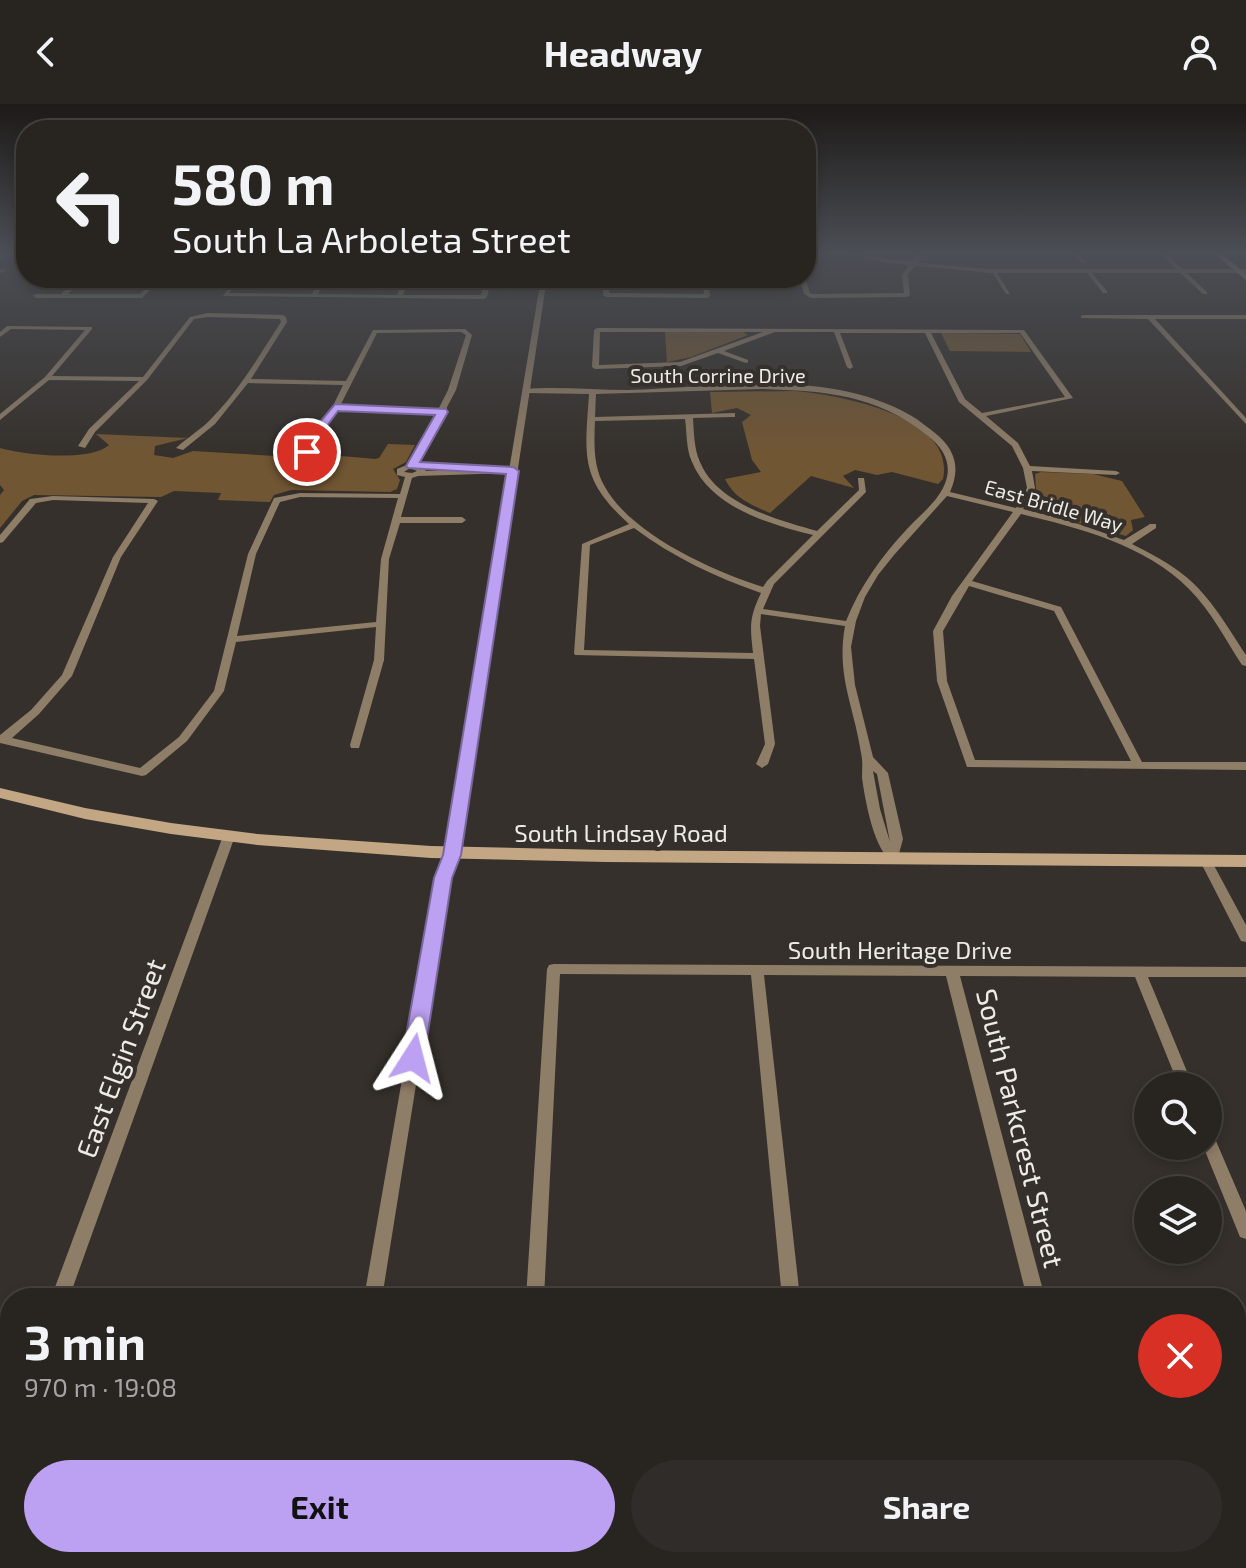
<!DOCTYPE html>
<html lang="en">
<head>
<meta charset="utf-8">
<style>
  :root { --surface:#282420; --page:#302c29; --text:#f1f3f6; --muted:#a5a4a5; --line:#44413e; --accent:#bca0f2 }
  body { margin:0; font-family:"Exo 2",sans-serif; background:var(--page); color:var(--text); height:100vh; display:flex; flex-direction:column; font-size:30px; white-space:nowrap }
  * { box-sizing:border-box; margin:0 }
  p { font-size:26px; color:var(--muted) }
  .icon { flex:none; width:44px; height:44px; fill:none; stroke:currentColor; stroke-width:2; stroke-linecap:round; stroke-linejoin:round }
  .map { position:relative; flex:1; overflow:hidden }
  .panel { position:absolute; left:0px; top:1184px; width:1246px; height:280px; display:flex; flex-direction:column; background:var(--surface); border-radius:32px 32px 0 0; box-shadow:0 4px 12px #0003,0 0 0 2px var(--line) }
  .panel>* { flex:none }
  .guide { position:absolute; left:16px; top:16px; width:800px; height:168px; border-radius:32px; box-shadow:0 4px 12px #0003,0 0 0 2px var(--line); background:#282420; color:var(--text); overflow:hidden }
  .tools { position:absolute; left:1134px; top:968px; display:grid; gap:16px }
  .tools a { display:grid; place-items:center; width:88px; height:88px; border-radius:50%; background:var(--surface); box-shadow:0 4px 12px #0003,0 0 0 2px var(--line); font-size:40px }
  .pin { position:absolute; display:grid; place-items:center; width:68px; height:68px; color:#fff; margin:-34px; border:4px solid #fff; border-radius:50%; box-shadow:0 2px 8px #0007 }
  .me { position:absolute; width:88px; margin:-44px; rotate:9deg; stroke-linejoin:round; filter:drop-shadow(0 0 6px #0008) }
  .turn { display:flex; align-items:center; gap:28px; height:168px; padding:0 24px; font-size:36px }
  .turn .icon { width:104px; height:104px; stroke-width:2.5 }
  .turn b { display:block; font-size:56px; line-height:68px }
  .round { display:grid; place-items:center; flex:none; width:84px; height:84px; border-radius:42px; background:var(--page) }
  .overview { display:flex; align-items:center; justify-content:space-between; height:136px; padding:0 24px }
  h1 { font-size:48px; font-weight:700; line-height:60px }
  .cta { display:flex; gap:16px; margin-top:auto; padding:16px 24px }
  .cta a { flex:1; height:92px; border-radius:48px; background:var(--accent); color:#111; font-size:32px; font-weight:700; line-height:92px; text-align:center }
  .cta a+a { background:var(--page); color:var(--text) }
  header { display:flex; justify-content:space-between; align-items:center; height:104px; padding:0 24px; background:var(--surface); font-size:36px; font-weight:700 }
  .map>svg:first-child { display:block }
  .green { fill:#715633 }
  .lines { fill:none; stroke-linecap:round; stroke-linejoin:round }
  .minor { fill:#8e7d67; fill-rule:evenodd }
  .tertiary { fill:#8e7d67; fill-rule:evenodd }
  .secondary { fill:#c3a784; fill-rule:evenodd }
  .route { fill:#bca0f2; stroke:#7a689d; stroke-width:2 }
  .labels { text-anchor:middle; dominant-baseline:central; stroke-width:8; stroke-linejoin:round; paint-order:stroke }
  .far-street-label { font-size:20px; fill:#eeebe7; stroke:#35302b }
  .street-label { font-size:24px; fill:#eeebe7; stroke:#35302b }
  .near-street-label { font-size:28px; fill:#eeebe7; stroke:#35302b }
</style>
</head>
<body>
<header><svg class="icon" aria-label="back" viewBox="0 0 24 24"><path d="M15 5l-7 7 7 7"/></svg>Headway<svg class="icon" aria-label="person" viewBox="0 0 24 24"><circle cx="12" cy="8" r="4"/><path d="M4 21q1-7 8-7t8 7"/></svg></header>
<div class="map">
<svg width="1246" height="1464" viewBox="0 0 1246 1464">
  <rect width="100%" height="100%" fill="#35302b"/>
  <g class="green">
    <polygon points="665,228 743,228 748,231 691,253 667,258"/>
    <polygon points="941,229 1020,230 1031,248 950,247"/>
    <path d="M796 287C839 291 957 312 943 375L938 380 892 368 877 371 855 366 843 372 854 384 811 372 770 409C750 400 735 395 725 375L761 368 752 356 742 318 751 311 737 304 712 309 710 288Z"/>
    <path d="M96 330 188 334 155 342 154 351 173 354 193 347 293 353C310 365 319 353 335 352 348 352 362 354 375 355L379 354 388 340 415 341 406 358 393 365 400 376 397 385 390 388 291 386 274 391 270 398 218 396 221 389 174 387 161 393 34 391 22 397 0 424V391L4 386 0 381V344C25 351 90 358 109 341Z"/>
    <polygon points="1041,368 1093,370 1122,377 1145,413 1131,416 1133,426 1126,432 1035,407 1031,404 1036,385 1035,370"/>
  </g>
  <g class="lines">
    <g class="minor">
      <polygon points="5,148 11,148 0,156 0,151"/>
      <polygon points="837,148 845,148 842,150"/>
      <polygon points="919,148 925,148 908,171 910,191 907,193 811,194 804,190 799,174 805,174 810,189 812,190 904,189 902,171"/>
      <polygon points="958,148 994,148 991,150 961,150"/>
      <polygon points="1072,148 1078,148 1086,159 1082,159"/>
      <polygon points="1158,148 1164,148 1207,188 1207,190 1203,190"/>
      <polygon points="0,165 5,166 6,167 0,169"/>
      <polygon points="991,166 995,166 1010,190 1006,190"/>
      <polygon points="1085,166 1089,166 1107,187 1107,189 1103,189"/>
      <polygon points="79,174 85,174 68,190 140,190 156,174 162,174 142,194 36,194 33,192 36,190 61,190"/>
      <polygon points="235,174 241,174 229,189 312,190 321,174 327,174 318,190 397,191 404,174 410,174 403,191 481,191 486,174 492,174 487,193 484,195 223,192"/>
      <polygon points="604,174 610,174 609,189 704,190 702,174 708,174 710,192 707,194 606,193 603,191"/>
      <path d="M208 209 283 211 286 213 287 218 251 275 346 277 373 226 465 225 472 231 456 286 417 360 421 361 426 367 513 365 517 367 513 369 418 372 412 374 401 413H462L466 416 462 419H400L389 455 384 556 359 644H351L350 641 374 556 376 523 236 538 224 587 187 637 146 671 142 672 0 639V631L31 606 62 571 113 453 148 399 53 396 36 399 3 438 0 439V431L30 395 53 392 154 395 158 397 121 453 72 572 39 610 12 634 140 664 179 633 214 587 248 450 274 394 300 389 400 390 405 373 397 371V365L409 360 436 310 337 306 314 337 310 350H304L306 337 332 304 343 281 248 279 215 320 183 346 176 344C187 334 200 326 210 316 239 287 259 252 281 218L280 215 208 213 194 215 147 276 95 328 85 344 78 342 89 325 139 277 49 276 0 316V310L45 273 85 226 11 225 0 233V228L7 222 92 223V225L52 272 143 273 190 213ZM461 228 466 231 448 286 438 306 340 302 377 229ZM410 364 417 367 412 369 404 368ZM300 393 398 394 381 455 376 518 237 532 256 450 280 398Z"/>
      <polygon points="1083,211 1246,211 1246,215 1155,215 1246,314 1246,320 1148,215 1081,214 1081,212"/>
      <path d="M597 224 1024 226 1073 294 986 312 1018 339 1030 362 1116 367 1120 369 1116 371 1032 367 1035 384 1023 405 1070 417 1124 436 1150 420H1156V424L1132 440C1150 449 1169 459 1185 472 1211 493 1228 524 1246 551V562L1242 561C1225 535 1211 507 1189 485 1146 441 1079 424 1021 410L972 477 1061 503 1142 658H1246V666L967 663 937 577 933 527 952 492 1013 408 947 392 894 451 878 471 865 493 856 517 851 543 855 581 873 653 888 669 903 735 897 757 893 758C874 748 865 695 862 674 862 666 863 657 861 649 854 602 836 572 845 522L761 510 760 522 775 640 768 660 762 664 756 660 765 640 754 555 575 551 574 549 582 440 629 420C579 375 585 352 589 290L527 289H524V285C558 282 594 286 628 286 718 283 829 264 910 311 919 316 927 323 935 329 955 345 961 364 950 388L1016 404 1027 384 1023 364 1012 342 959 298 925 229H840L853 263 850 265 847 263 834 228H775L724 247 748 256V258L746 259 718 249 681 262 595 265 592 263 594 226ZM600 228H763L680 258 599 261ZM931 229H1020L1065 293 982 309 965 295ZM761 285C825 287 876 290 928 332 945 345 954 363 943 384 935 400 918 413 907 425 881 453 860 482 846 517L763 505 774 480 866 388 864 374H858L859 386 817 427C778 416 717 400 700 358 694 345 694 329 693 314L732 313H735V309L595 313 596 290ZM685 315C687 329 686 345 692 358 711 404 770 420 813 431L767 477 763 483C713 467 632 431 605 383 593 363 594 339 595 317ZM634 424C673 453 715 473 761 489 749 514 750 522 753 549L584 546 590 441ZM969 482 1054 507 1131 657 975 656 947 577 943 527ZM873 667 877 670 890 738 880 705Z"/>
      <polygon points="229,728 235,732 69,1194 51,1194 223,732"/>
      <polygon points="452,747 458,751 449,774 382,1194 364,1194 437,774 446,751"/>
      <polygon points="1206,753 1210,754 1246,821 1246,838 1241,837 1200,757"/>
      <polygon points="554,860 1246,863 1246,873 1148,873 1193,982 1179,982 1135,873 960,872 1045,1194 1027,1194 946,872 764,871 800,1194 782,1194 751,871 560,870 544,1194 526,1194 547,865 549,861"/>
      <polygon points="1208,1028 1213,1030 1246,1107 1246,1135 1240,1133 1203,1042 1208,1042"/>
      <rect x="510" y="1454" width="20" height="10"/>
      <polygon points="808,1454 828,1454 829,1464 809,1464"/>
      <polygon points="1093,1454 1113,1454 1115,1464 1095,1464"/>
    </g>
    <g class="tertiary">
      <polygon points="835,148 939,161 990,165 1246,165 1246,169 990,169 888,159"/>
      <polygon points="541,174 547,174 459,751 452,756 445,751"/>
    </g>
    <g class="secondary">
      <polygon points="1212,148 1220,148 1246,170 1246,176"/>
      <polygon points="0,684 85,704 171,719 257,730 431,742 606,746 1246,751 1246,763 606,758 431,754 257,741 171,730 85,715 0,694"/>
    </g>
  </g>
  <linearGradient id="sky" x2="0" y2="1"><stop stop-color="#1d1a18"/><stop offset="0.42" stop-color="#4b4e55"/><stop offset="1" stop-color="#4b4e55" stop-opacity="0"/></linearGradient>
  <rect width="1246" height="353" fill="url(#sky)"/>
  <polygon class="route" points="335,300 446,305 448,308 420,358 513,363 519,367 461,751 452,774 424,954 421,960 413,963 405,960 402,954 434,774 443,751 506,370 408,364 406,362 435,311 338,307 316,337 311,351 303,351 304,337"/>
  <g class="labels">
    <g class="far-street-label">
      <text x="718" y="271">South Corrine Drive</text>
      <text transform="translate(1054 401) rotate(16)">East Bridle Way</text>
    </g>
    <g class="street-label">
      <text x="621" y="728">South Lindsay Road</text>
      <text x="900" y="845">South Heritage Drive</text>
    </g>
    <g class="near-street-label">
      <text transform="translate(120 954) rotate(-70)">East Elgin Street</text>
      <text transform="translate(1021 1024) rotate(76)">South Parkcrest Street</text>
    </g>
  </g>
</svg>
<div class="tools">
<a><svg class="icon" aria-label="search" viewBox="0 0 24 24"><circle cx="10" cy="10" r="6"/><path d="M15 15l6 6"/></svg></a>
<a><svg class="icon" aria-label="layers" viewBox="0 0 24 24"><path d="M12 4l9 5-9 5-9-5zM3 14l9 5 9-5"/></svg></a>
</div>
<div class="pin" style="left:307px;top:348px;background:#d93025"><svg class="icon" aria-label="arrive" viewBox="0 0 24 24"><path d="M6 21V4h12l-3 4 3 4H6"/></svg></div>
<svg class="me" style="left:413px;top:954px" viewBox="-20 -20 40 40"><path d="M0-17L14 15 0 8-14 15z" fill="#bca0f2" stroke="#fff" stroke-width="4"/></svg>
<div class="guide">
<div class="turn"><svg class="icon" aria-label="left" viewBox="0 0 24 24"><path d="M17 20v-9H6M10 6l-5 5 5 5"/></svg><div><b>580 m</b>South La Arboleta Street</div></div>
</div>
<section class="panel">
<div class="overview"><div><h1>3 min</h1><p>970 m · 19:08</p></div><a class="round" style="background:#d93025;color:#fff"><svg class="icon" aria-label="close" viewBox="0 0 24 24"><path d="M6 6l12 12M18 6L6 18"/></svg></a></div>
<div class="cta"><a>Exit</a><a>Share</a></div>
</section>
</div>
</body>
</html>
